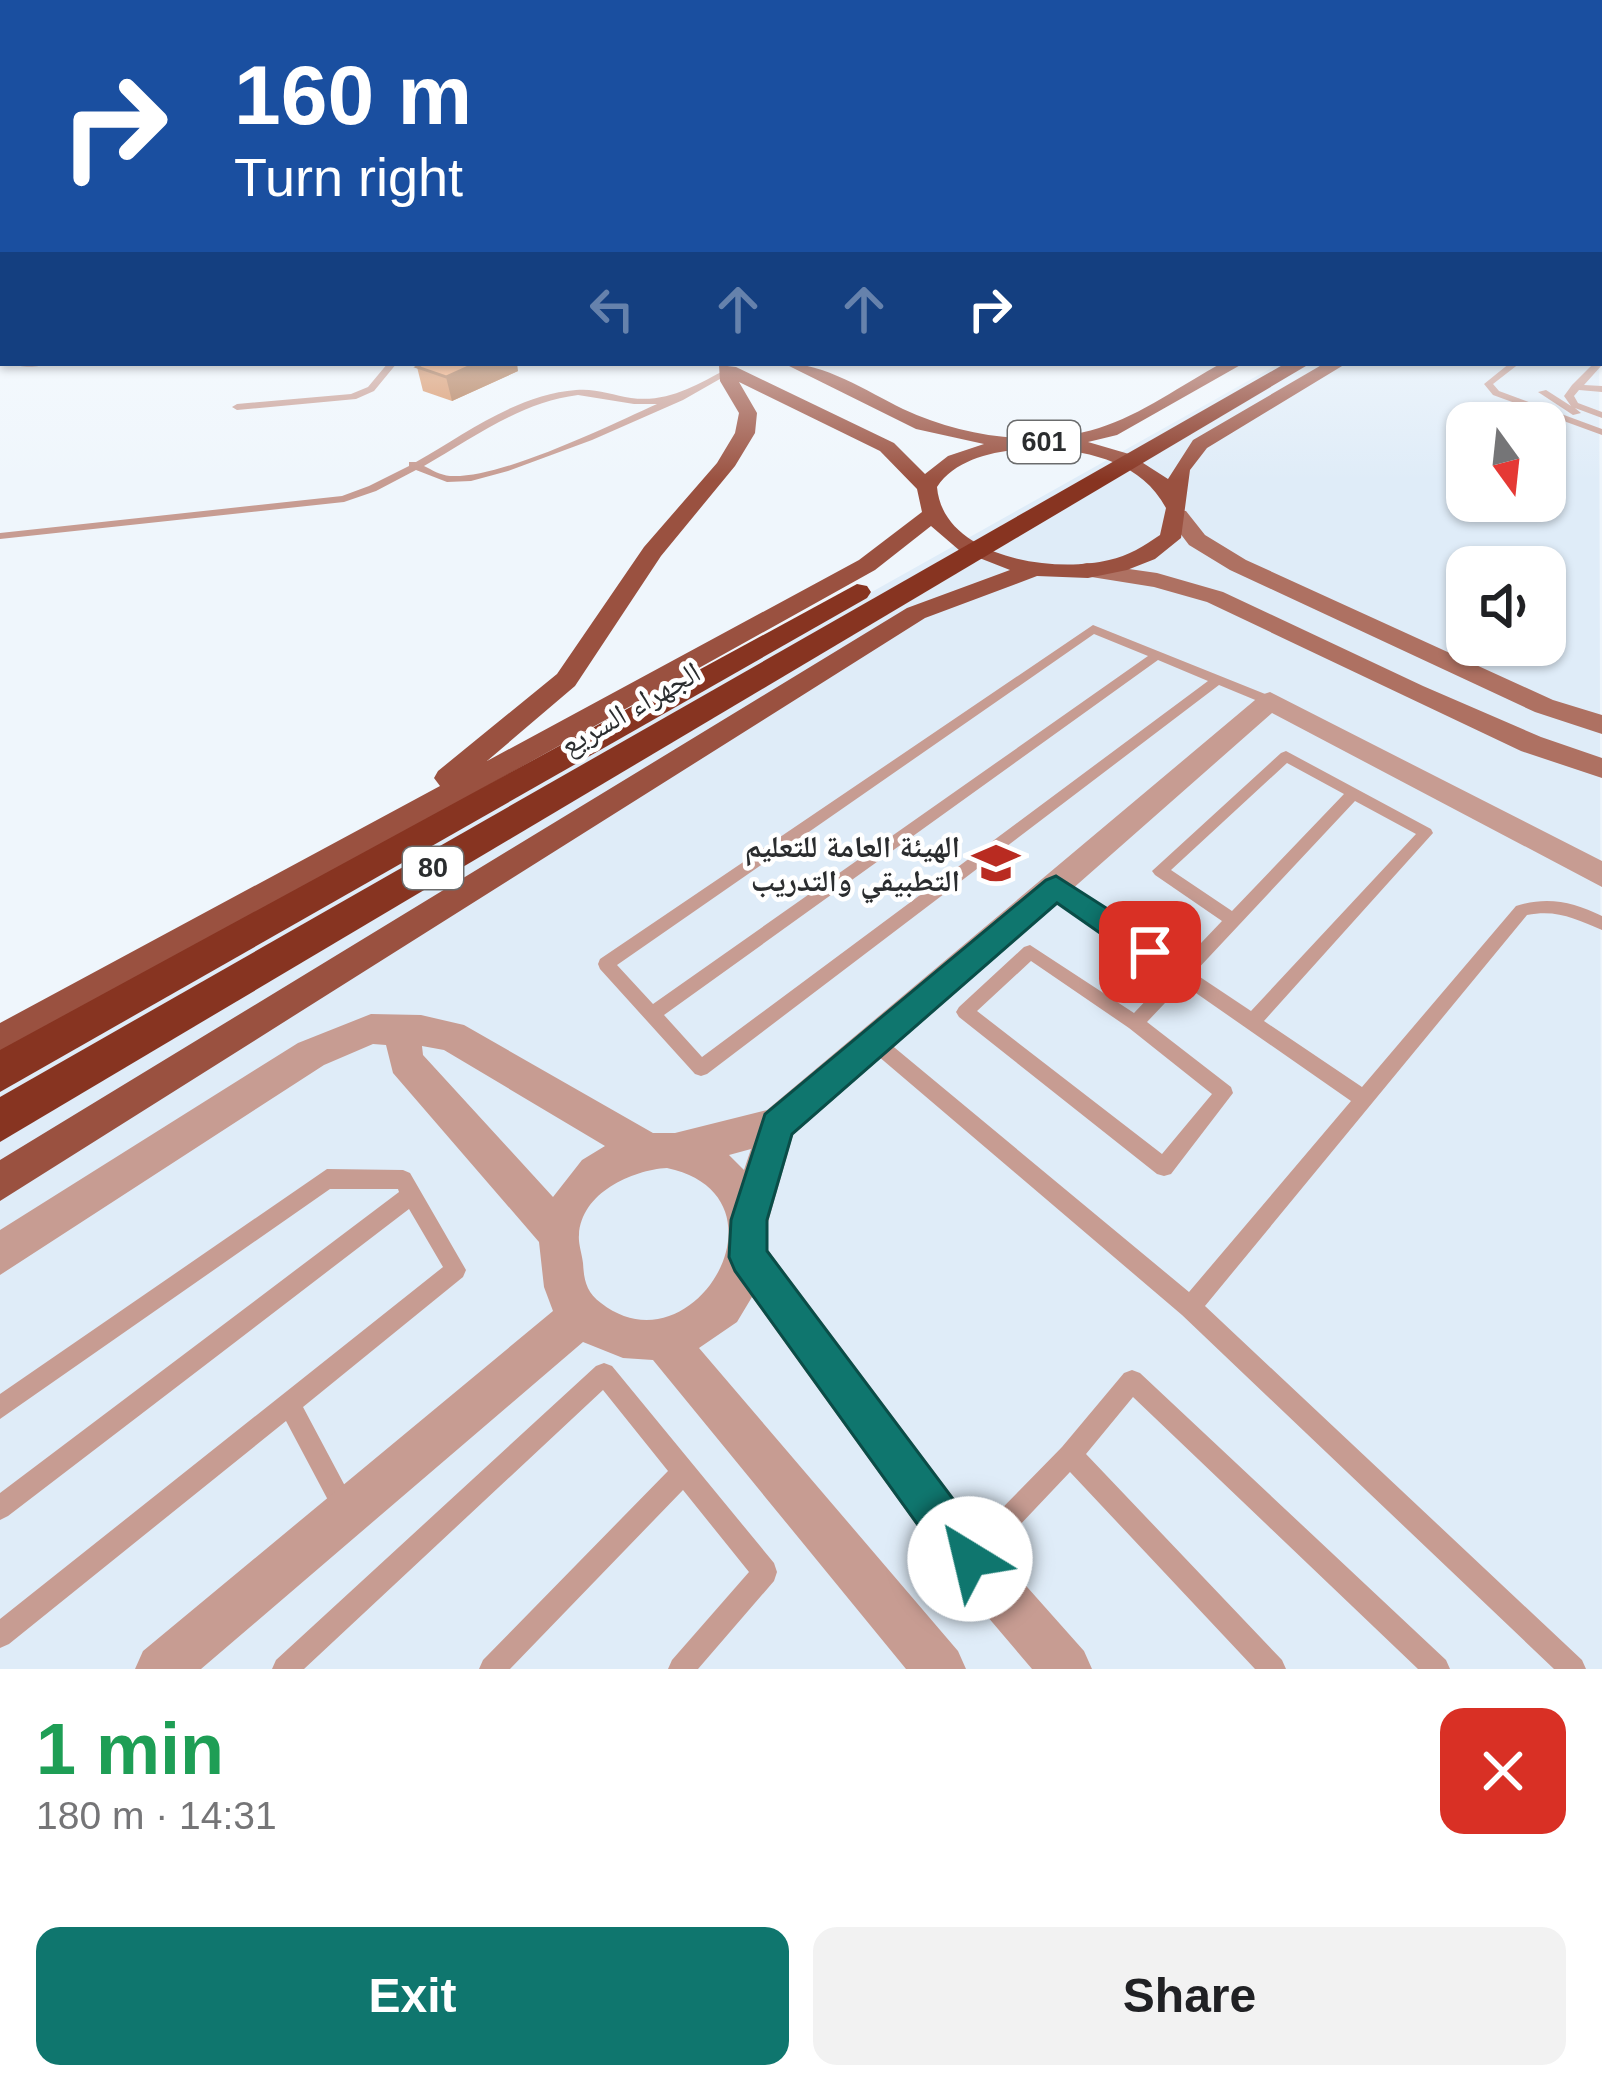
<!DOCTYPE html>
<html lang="en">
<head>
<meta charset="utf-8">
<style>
  :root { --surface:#fff; --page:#f2f2f2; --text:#202124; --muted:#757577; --accent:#0f766e }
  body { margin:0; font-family:Arial,"Noto Naskh Arabic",sans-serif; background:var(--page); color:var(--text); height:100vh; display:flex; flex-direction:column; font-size:45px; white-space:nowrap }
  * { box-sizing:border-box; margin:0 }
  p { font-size:39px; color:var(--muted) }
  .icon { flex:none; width:66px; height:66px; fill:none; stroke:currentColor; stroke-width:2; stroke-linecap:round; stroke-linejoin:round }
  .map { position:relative; height:1669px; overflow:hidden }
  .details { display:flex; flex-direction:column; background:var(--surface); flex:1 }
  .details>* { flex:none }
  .banner { position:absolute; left:0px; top:0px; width:1602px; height:366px; box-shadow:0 3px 9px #0004; background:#1a4fa0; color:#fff; overflow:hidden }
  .needle { width:78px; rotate:165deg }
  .fabs { position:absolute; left:1446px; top:402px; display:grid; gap:24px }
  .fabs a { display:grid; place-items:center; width:120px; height:120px; border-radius:24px; background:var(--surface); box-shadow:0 3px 9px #0004; font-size:60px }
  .pin { position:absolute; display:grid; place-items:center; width:102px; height:102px; color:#fff; margin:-51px; border-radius:24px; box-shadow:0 6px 18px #0006 }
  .me { position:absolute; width:132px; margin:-66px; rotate:324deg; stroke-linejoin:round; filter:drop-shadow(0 0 9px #0008) }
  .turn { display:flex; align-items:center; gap:42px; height:252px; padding:0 36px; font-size:54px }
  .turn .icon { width:156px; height:156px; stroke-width:2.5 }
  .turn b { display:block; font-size:84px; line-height:102px }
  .lanes { display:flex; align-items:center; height:114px; padding:0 36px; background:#0003; justify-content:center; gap:60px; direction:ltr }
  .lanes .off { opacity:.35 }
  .round { display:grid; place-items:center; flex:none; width:126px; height:126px; border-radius:24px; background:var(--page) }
  .summary { display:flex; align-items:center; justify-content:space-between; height:204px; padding:0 36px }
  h1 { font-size:72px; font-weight:700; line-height:90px; color:#1e9e55 }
  .action { display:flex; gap:24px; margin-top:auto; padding:24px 36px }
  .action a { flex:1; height:138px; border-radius:24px; background:var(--accent); color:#fff; font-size:48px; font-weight:700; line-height:138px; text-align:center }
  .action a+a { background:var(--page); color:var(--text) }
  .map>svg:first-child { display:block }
  .built { fill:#dfecf8; fill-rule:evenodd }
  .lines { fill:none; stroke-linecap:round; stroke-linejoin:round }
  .lane { fill:#c79c92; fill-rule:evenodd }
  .street { fill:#c79c92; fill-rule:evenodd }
  .secondary { fill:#ae7162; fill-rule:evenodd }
  .primary { fill:#9a5140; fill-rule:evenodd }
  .highway { fill:#873421; fill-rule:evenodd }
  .wall { fill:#d79162 }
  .shaded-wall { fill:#af7650 }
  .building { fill:#faa972; stroke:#af7650; stroke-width:3 }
  .route { fill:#0f766e; stroke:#0a4d48; stroke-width:3 }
  .labels { text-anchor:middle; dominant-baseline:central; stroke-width:9; stroke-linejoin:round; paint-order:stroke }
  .shield { fill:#fff; stroke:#6b6c6d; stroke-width:3 }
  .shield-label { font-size:27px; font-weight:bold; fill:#2b2d2f }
  .street-label { font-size:30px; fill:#2b2d2f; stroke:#fff }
  .poi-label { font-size:30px; font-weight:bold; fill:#2b2d2f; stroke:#fff; text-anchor:end }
</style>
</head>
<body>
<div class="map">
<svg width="1602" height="1669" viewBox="0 0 1602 1669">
  <rect width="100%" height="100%" fill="#eff6fc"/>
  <path class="built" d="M1599 247 1602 1669H0V1081L1280 363H1599ZM1467 423H1545V501H1467ZM1467 567H1545V645H1467Z"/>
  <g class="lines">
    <g class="lane">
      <rect x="1599" y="299" width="3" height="6"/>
      <rect x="0" y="327" width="3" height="6"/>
      <polygon points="0,357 3,358 3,363 5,363 0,363"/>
      <polygon points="1602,357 1602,365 1584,385 1602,386 1602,392 1579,390 1574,396 1578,403 1602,412 1602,418 1575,408 1581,413 1573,415 1538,392 1546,390 1571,406 1564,396 1572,385 1594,363 1599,363 1599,358"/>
      <path d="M12 363H47C40 368 19 368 12 363Z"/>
      <polygon points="388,363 397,363 374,391 356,399 237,410 232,407 237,404 351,394 368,387"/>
      <polygon points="1510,363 1520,363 1493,384 1499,391 1602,429 1602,435 1493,395 1484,384"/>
      <path d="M727 369 734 371 683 400 592 440 508 471 471 481 447 482 416 470 376 491 344 502 0 539V533L342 496 369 486 409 466V462H416C465 434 518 394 576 390 595 388 613 395 631 398 668 403 696 385 727 369ZM578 395 634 404H657C608 426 501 479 450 476 440 475 432 470 424 466 473 438 521 402 578 395Z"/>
      <path d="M1093 625 1275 698 1277 701 1275 704H1265L1219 685 707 1074 701 1076 695 1074 600 969 598 964 600 959ZM1094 634 1148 656 653 1004 617 965ZM1158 660 1208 681 702 1057 664 1015Z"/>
      <path d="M1286 751 1431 829 1433 833 1264 1021 1362 1087 1516 906C1548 896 1573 902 1602 916V930C1576 919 1557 909 1527 915L1205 1306 1582 1660 1586 1669H1554L1182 1315 871 1050 868 1044 871 1038 877 1036 883 1038 1189 1292 1351 1101 1183 984 1147 1022 1231 1087 1233 1093 1171 1174 1164 1176 1157 1174 959 1017 956 1012 959 1007 1024 947 1030 945 1134 1013 1170 975 1050 891 1048 887 1050 883H1062L1181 964 1222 921 1155 875 1152 871 1281 753ZM1287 763 1344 794 1232 911 1171 870ZM1355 801 1416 834 1251 1011 1194 973ZM1031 961 1129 1028 1212 1094 1162 1154 977 1011Z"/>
      <polygon points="327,1169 403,1170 410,1173 466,1270 463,1277 303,1407 353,1501 357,1509 353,1517 345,1521 337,1517 286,1421 9,1644 0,1648 0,1619 443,1267 409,1209 8,1516 0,1520 0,1493 399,1192 398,1189 330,1189 0,1419 0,1394"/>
      <polygon points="604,1363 612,1366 774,1563 777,1572 774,1581 698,1669 668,1669 672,1660 749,1572 683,1490 510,1669 479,1669 483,1660 668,1471 603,1390 304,1669 272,1669 276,1660 596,1366"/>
      <polygon points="1132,1370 1140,1373 1446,1660 1450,1669 1418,1669 1133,1397 1086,1454 1282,1660 1286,1669 1255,1669 1070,1472 981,1566 972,1569 963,1566 960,1557 963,1548 1062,1447 1124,1373"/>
    </g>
    <path class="street" d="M1270 692 1602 861V887L1272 713 793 1135 768 1222V1250L987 1542 1084 1651 1092 1669H1032L953 1576 752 1297 737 1322 699 1348 958 1651 966 1669H906L653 1360 623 1358 583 1342 201 1669H135L143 1651 553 1311 544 1287 539 1242 393 1073 386 1045 373 1044 324 1065 0 1275V1230L298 1043 371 1014 421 1015 464 1025 653 1133H675L767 1110 1261 695ZM422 1046 444 1050 605 1146 582 1160 553 1197 423 1055ZM751 1149 744 1170 729 1155ZM667 1168C798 1196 693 1375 601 1303 586 1292 584 1280 583 1263 582 1254 578 1243 579 1235 581 1193 632 1170 667 1168Z"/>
    <g class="secondary">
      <polygon points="1178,510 1186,511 1205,535 1246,560 1553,700 1602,715 1602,734 1535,712 1230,570 1189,545 1167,516"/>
      <polygon points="1087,563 1157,573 1223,592 1423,686 1541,737 1602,758 1602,778 1521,751 1207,602 1154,587 1079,575 1079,565"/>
    </g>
    <path class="primary" d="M783 363C825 363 866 391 903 409 964 437 1035 448 1099 428 1141 415 1183 384 1222 363H1244L1117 435 1088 442 1129 454 1168 479 1193 440 1325 363H1347L1207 448 1190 470 1181 538 1155 559 1127 570 1088 578 1037 576 925 618 0 1201V1160L907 608 1010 570 959 550 931 526 875 570 0 1057V1023L440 786 434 778 438 771 557 674 644 547 717 463 735 433 739 413 720 381 719 365 736 367 894 443 925 474 948 456 984 444 916 429ZM739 382 880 451 917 489 922 512 859 560 487 761 575 686 661 556 735 466 755 433 757 413ZM1045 448C1093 452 1142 463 1166 508L1160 535C1144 546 1128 556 1109 560 1052 574 943 557 937 487 959 454 1008 449 1045 448Z"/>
    <g class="highway">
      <polygon points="1286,363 1311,363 0,1142 0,1097"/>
      <polygon points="857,584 867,586 871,592 867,598 0,1092 0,1050"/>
    </g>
  </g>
  <polygon class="wall" points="417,367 518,371 452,401 423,391"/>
  <polygon class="shaded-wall" points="477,363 517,363 518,371 452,401 446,377"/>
  <polygon class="building" points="424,363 477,363 446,377 417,367"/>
  <linearGradient id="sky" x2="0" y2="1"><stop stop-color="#57b7dc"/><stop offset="0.51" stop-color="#f8fbfe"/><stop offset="1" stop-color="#f8fbfe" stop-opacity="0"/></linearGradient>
  <rect width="1602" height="481" fill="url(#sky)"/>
  <polygon class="route" points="1056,876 1161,943 1166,952 1161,961 1150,964 1140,961 1057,903 792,1134 767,1220 767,1251 986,1543 992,1559 986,1575 970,1582 954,1575 735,1271 729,1257 731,1220 765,1114 1046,880"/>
  <defs>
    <symbol id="university-bare" viewBox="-9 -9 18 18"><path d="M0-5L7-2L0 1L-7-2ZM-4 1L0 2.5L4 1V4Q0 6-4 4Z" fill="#b92b21" stroke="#fff" stroke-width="2.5" paint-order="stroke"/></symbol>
  </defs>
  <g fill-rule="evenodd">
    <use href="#university-bare" x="963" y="830" width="66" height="66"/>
  </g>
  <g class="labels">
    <g class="shield">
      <rect x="1008" y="421" width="72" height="42" rx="9"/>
      <rect x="403" y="847" width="60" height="42" rx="9"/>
    </g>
    <g class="shield-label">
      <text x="1044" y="442">601</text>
      <text x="433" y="868">80</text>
    </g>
    <g class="street-label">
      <text transform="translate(630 708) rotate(-30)">الجهراء السريع</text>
    </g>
    <g class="poi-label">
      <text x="960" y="846">الهيئة العامة للتعليم<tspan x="960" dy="34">التطبيقي والتدريب</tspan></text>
    </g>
  </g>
</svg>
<div class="fabs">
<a><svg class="needle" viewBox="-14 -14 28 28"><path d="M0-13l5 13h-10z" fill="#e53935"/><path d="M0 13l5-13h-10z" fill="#757577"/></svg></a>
<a><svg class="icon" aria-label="sound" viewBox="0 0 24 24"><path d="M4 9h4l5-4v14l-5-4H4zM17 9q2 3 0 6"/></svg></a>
</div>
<div class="pin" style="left:1150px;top:952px;background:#d93025"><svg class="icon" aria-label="arrive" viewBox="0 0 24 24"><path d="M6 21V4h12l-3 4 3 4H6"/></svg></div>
<svg class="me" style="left:970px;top:1559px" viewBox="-20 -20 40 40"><circle r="19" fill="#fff"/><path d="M0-13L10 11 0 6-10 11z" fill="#0f766e"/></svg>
<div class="banner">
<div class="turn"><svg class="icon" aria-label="right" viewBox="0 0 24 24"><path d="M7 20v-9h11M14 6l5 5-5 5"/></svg><div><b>160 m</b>Turn right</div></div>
<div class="lanes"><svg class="icon off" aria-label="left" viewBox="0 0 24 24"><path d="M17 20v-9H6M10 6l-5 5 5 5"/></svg><svg class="icon off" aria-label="ahead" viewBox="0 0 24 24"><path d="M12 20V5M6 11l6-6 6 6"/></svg><svg class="icon off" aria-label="ahead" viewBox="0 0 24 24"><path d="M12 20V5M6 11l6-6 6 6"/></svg><svg class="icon" aria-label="right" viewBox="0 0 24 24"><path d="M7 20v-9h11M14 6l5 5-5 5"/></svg></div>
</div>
</div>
<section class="details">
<div class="summary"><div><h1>1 min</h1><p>180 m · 14:31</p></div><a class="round" style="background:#d93025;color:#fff"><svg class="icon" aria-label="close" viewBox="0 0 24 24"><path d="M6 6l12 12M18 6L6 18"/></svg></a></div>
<div class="action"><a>Exit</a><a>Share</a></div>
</section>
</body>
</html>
